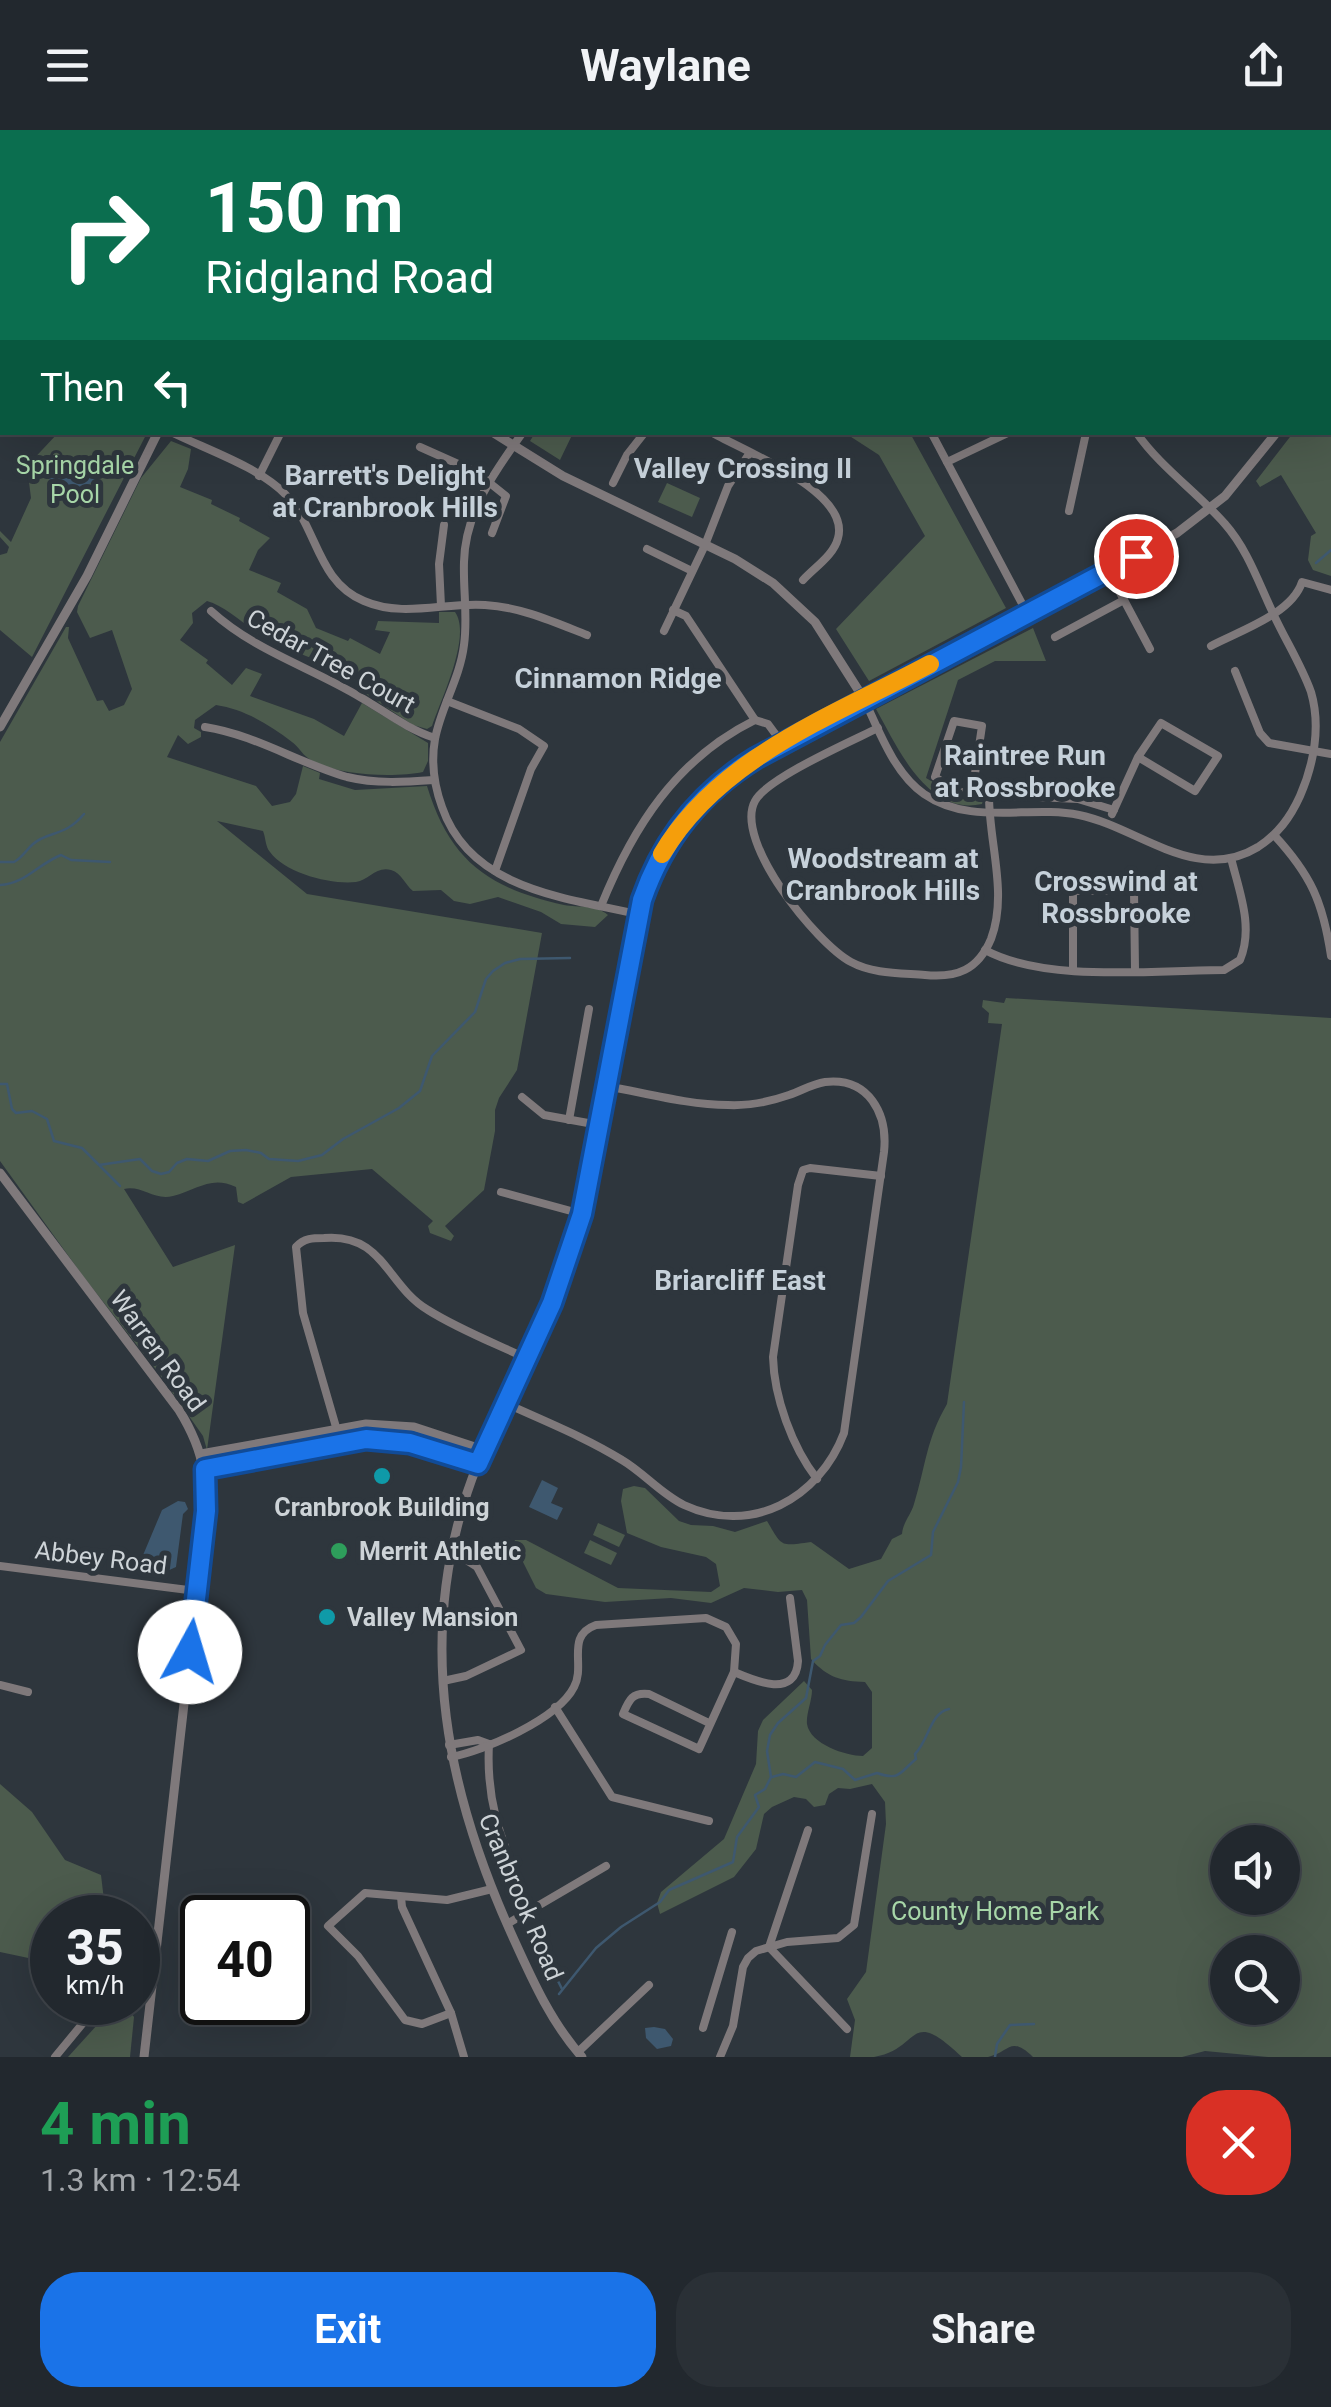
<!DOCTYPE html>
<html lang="en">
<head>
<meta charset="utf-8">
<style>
  :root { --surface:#22282e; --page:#2a3036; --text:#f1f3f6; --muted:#a2a6aa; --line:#3f444a; --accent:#1a73e8 }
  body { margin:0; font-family:Roboto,sans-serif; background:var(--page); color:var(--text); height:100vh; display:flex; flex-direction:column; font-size:38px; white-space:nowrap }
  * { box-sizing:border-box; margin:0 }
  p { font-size:32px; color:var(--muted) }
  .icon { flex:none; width:55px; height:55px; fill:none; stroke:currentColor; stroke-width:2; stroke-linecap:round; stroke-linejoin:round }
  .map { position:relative; height:1927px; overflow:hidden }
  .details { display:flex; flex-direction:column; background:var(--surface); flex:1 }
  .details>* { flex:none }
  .banner { position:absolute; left:0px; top:0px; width:1332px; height:305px; box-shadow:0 10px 40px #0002,0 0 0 2px var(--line); background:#0b6e4f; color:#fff; overflow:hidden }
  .controls { position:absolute; left:1210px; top:1695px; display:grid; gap:20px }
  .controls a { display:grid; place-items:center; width:90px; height:90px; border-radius:50%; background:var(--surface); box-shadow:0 10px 40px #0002,0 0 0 2px var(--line); font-size:50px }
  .speed { position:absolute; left:30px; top:1765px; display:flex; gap:20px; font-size:50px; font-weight:700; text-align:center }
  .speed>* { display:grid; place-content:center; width:130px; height:130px; border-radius:50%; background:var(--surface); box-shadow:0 10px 40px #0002,0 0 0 2px var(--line); line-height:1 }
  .speed small { font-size:25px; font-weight:400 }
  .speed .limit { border:5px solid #111; border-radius:15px; background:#fff; color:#111 }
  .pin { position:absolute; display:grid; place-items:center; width:85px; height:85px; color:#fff; margin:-42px; border:5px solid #fff; border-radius:50%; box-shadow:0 2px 10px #0007 }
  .me { position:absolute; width:110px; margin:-55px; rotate:6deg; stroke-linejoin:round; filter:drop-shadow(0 0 8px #0008) }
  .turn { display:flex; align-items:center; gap:35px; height:210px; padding:0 40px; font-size:45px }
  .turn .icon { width:130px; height:130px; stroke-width:2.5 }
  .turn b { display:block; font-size:70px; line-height:85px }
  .then { display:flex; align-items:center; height:95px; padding:0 40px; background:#0003; gap:20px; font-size:38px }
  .round { display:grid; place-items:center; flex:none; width:105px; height:105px; border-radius:40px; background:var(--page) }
  .overview { display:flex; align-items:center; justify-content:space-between; height:170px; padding:0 40px }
  h1 { font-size:60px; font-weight:700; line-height:75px; color:#1e9e55 }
  .primary-button { display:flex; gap:20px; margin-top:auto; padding:20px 40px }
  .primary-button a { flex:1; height:115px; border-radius:40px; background:var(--accent); color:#fff; font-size:40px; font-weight:700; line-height:115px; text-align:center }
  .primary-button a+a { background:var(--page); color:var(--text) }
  header { display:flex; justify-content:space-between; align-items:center; height:130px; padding:0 40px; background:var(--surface); font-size:45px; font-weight:700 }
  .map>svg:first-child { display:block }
  .green { fill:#4c5b4d; fill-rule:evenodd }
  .water { fill:#3e586f }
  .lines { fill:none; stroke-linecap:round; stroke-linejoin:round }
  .stream { stroke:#3e586f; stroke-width:2.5 }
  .minor { stroke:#7f797b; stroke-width:8 }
  .tertiary { stroke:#7f797b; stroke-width:9 }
  .route-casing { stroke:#114b97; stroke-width:25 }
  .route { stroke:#1a73e8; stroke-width:18 }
  .slow { stroke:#f59e0b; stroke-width:18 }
  .culture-dot { fill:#0f9aa8; stroke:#2e363d; stroke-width:4 }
  .leisure-dot { fill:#2e9e5b; stroke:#2e363d; stroke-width:4 }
  .labels { text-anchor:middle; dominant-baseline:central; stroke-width:10; stroke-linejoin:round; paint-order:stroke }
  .park-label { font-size:25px; fill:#a7d6a8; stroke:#2e363d }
  .street-label { font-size:25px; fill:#cdd3d7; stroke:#2e363d }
  .poi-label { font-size:25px; font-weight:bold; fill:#cdd3d7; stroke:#2e363d; text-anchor:start }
  .neighbourhood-label { font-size:28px; font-weight:bold; fill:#c6d1da; stroke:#2e363d }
</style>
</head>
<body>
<header><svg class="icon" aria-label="menu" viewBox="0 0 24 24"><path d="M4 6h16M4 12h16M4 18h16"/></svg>Waylane<svg class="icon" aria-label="share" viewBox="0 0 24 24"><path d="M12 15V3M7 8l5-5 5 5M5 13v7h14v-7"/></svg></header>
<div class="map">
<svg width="1331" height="1927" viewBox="0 0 1331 1927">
  <rect width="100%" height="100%" fill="#2e363d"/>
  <g class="green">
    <polygon points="1330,263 1331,264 1331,446 1313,440 1308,430 1311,406 1316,403 1281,345 1260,357 1256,351 1293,303 1330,302"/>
    <polygon points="58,303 147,303 32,527 0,500 0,425 7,423 9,417 0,407 0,401 11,412 31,368 27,336"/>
    <polygon points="535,303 535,302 573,303 560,330 530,311"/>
    <polygon points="845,303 910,303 1006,478 869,551 836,499 925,406 879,325"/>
    <path d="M171 311 191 319 188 339 180 357 212 370 211 374 240 388 239 391 270 408 258 420 249 440 281 453 277 462 307 479 316 498 348 511 350 508 380 524 390 502 375 500 378 491 439 493V482H455C472 506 441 569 432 596L427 599 413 595 366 564V556L321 538 319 531C302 524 283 518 267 509 249 499 226 476 207 471L192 483 193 493 180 510 208 530 206 533 232 555 246 538 262 544 250 566 314 589 344 606 362 573 428 613V631L423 642C394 648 334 646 308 628 302 624 298 616 292 612 270 595 244 579 216 575L195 590 194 598 201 602V607L188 614 178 605 167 627 256 656 272 676 290 672 296 664 303 636 320 643 319 649 355 660 427 656C450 731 488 758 564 775 579 778 595 774 608 785L595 797 561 794 541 782 498 767 470 774 454 771 441 760 413 761C405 755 402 743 391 740 376 736 369 750 356 752 331 755 285 743 270 722 265 716 266 708 263 701L217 691 307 764 542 803 517 940 499 968 495 980V1001L484 1060 445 1096 454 1106 451 1111 430 1103 428 1096 433 1091 372 1039 291 1047 243 1074 238 1072 236 1057C211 1045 197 1060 173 1066 154 1071 142 1055 124 1059L173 1137 235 1115 207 1320 203 1306 158 1242 83 1146 0 1031V612L66 497H69L68 508 97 571 103 570 109 581 124 575 132 559 112 500 90 508 77 482 78 476 141 348Z"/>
    <polygon points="667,353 700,368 692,387 658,372"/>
    <path d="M1033 498 1046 531H995L958 550 926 648 952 663 983 670 982 674C927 686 898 618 876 579Z"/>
    <path d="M1006 868 1331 888V1927H1268L1205 1921 1182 1927H1033C1010 1905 1010 1922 988 1927 981 1927 970 1927 962 1927 907 1875 922 1919 874 1927 867 1927 858 1927 850 1927L855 1890 847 1869 866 1842 886 1694 885 1672 872 1654 850 1659 838 1658 829 1664 825 1675 814 1677 806 1669 794 1667 772 1677 764 1684 756 1719 734 1747 660 1784 657 1773 661 1762 724 1709 756 1634 758 1601 763 1590 804 1551 812 1560C812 1571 806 1584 807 1594 810 1614 846 1626 863 1626L872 1618V1562L865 1552C841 1551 828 1548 811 1529L807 1470 802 1460 778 1462 744 1458 711 1473 671 1468 605 1472 546 1464 536 1458 521 1428 511 1421 515 1410H526L618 1458 711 1462 720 1456 716 1434 706 1427 661 1417 627 1403 621 1371 623 1359 634 1356 645 1358 679 1391 691 1395 713 1396 735 1402 767 1391C783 1418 780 1416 811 1412L849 1439 881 1429 892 1409 902 1404C903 1392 911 1385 914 1374 926 1335 926 1310 947 1274L1002 894 988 893 989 883 982 877 983 870 1004 873ZM1228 1712H1282V1768H1228ZM1228 1822H1282V1878H1228Z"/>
    <polygon points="598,1393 625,1405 619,1417 593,1405"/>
    <polygon points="590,1410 617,1423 611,1435 584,1423"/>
    <polygon points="0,1654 32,1682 65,1730 101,1745 106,1787 52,1788 52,1833 0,1822"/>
    <polygon points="124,1883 131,1883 134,1887 130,1927 68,1927 98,1894"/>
  </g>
  <g class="water">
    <polygon points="938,0 1188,0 939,2"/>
    <polygon points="87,335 97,348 72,367 62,354 55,355 49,351 52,340 71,338 75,345"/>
    <polygon points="542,1350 558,1358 551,1373 563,1378 557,1390 529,1377"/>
    <polygon points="178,1371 185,1372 188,1379 183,1384 176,1437 165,1442 142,1441 141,1430 162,1380"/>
    <polygon points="654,1897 665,1899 673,1909 671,1916 657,1919 646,1908 645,1898"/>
  </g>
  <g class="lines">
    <g class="stream">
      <polyline points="1197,0 1199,2"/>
      <polyline points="621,2 624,0"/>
      <polyline points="677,2 677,0"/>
      <polyline points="1330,289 1331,290"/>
      <polyline points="1316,433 1331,420"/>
      <path d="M0 732H14C23 727 26 720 33 714 48 701 65 707 84 684"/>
      <path d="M0 755C25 754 38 734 61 725L71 730 110 732"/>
      <polyline points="0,954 7,954 12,979 16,983 32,981 47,989 54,1011 82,1018 99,1035 140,1029 152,1041 161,1044 169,1042 177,1033 187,1029 208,1031 230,1021 246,1020 261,1023 269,1029 298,1031 322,1025 343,1009 399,978 420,961 432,926 475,882 486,849 493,841 505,833 520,829 570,828"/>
      <polyline points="100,1036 120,1056"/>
      <path d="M772 1647 783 1644 796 1647 815 1632 843 1639 855 1650 877 1643C900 1651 899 1643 916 1629L915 1624C929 1610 930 1583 949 1579"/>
      <polyline points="138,1843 145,1838"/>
      <polyline points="558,1851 562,1859"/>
      <polyline points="559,1864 596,1818 621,1797 660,1772 669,1760 733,1732 737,1707 759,1677 755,1665 765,1659 771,1647 767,1621 770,1605 778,1593 806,1568 813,1531 820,1526 825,1515 841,1495 854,1493 861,1487 888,1451 931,1425 933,1402 958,1352 961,1337 964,1272"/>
      <polyline points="995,1927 997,1914 1010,1895 1034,1894"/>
    </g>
    <g class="minor">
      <polyline points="558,0 559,2"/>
      <polyline points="415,2 415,0"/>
      <polyline points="1316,2 1320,0"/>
      <polyline points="0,48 2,50"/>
      <polyline points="1330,83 1331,84"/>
      <polyline points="0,281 2,279"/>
      <path d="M171 302C205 319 259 337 285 364 318 397 316 451 364 471 403 488 445 472 485 475 521 477 554 492 587 505"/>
      <path d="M523 302C495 341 465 382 464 432 463 460 468 487 464 515 460 548 441 577 435 609 431 632 434 655 442 677 470 759 565 768 638 784"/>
      <path d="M711 302C743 321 851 361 838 408 834 425 815 437 803 450"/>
      <polyline points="931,302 1027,483"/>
      <polyline points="1065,302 1096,302"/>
      <polyline points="420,317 476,342 506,366 492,403"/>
      <polyline points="947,332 1010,302"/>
      <polyline points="259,346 281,302"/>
      <polyline points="613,353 627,325 645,302"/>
      <polyline points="1069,381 1086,303"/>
      <polyline points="647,419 692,441"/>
      <polyline points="1108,440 1150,519"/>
      <polyline points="441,476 439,434 444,395"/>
      <polyline points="673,480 686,486 755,590"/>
      <path d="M211 481C255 521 310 537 360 567 386 582 407 599 435 608"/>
      <polyline points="664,501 705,415 728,356 749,324"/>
      <polyline points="1055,507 1124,470"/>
      <path d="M1211 516C1239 501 1292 484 1302 452L1331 460"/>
      <polyline points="1235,541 1260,603 1269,613 1331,624"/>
      <path d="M864 569C879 601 894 643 924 664 970 696 1029 675 1079 685 1138 697 1196 755 1258 717 1278 704 1290 688 1300 666 1314 634 1321 596 1311 562 1301 534 1284 508 1272 481 1258 451 1247 419 1225 394 1198 363 1160 337 1136 302"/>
      <polyline points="447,571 519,599 544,616 531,639 495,741"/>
      <path d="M205 597C256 605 298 633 347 647 376 654 405 652 434 650"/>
      <path d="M878 598C852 611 767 648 755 671 733 711 817 814 851 832 873 844 900 843 925 845 957 848 978 840 991 809 1008 764 989 713 989 666"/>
      <polyline points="972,664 957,661 935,647 954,591 982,596 972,664 1078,669 1114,680"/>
      <polyline points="1112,684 1138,627 1161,593 1218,626 1195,661 1138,627"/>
      <path d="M1274 705C1311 745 1323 772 1331 826"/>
      <path d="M601 776C633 697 676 629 755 590L768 594 782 613"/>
      <path d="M985 820C1046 853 1154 840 1224 840L1240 830C1254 797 1239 761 1231 728"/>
      <polyline points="1073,840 1073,761 1134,760 1135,840"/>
      <polyline points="522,967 544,985 599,995"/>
      <polyline points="569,990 589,879"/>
      <polyline points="501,1062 582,1084"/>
      <path d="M505 1273C544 1291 585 1307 622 1330 644 1343 661 1364 684 1375 751 1406 819 1369 844 1303L884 1022C888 984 869 947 825 952 812 954 801 961 789 965 769 972 749 976 728 975 688 975 646 963 606 956"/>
      <path d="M336 1297 303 1183 296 1117C304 1108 313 1108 324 1108 384 1103 386 1155 428 1180 458 1199 494 1213 526 1228"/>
      <path d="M817 1349C792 1317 774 1267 773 1227L798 1055 803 1040 810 1038 881 1046"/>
      <polyline points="0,1436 196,1461"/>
      <path d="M734 1542C755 1551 796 1569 798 1531L790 1468"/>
      <polyline points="443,1551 466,1546 521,1520 477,1437 466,1430 451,1429"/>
      <polyline points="0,1555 28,1562"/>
      <polyline points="555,1577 612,1667 709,1691"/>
      <path d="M489 1614C486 1668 499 1705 520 1754"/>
      <polyline points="449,1615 478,1610 489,1614"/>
      <path d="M451 1627C484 1621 558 1589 574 1557 586 1535 565 1506 596 1495L706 1488 726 1497 736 1514 734 1542 699 1619 623 1584C629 1570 632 1562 649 1564L709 1593"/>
      <polyline points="808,1700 769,1817 847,1899"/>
      <polyline points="401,1767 402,1777 451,1883 464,1927"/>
      <polyline points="507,1794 606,1736"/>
      <polyline points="138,1867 151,1868"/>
      <polyline points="451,1883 422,1894 405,1890 358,1826 328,1796 365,1763 447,1770 492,1759"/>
      <polyline points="703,1898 732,1802"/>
      <polyline points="578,1922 649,1855"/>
      <polyline points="55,1927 88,1887 107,1872"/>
      <polyline points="720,1927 733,1896 743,1837 748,1828 756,1821 787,1812 838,1808 854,1795 872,1684"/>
    </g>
    <g class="tertiary">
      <polyline points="268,2 268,0"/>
      <polyline points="1330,242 1331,241"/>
      <polyline points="492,302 563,346 735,429 773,453 815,492 864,569"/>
      <polyline points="0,597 87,446 158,302"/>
      <path d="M0 1043 179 1280C207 1325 208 1354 203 1406L144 1927"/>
      <polyline points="201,1324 366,1294 414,1297 484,1320"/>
      <polyline points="205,1339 366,1309 410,1313 478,1334"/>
      <path d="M582 1927C550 1891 531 1847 511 1803 447 1661 417 1515 467 1363 499 1268 556 1183 582 1084 600 1017 608 945 620 876 634 797 648 723 707 664 729 643 755 628 782 613L1177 403 1225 366 1277 302"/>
    </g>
  </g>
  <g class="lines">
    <defs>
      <path id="route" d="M190 1522 206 1381 205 1339 366 1309 410 1313 478 1334 552 1173 582 1084 642 770C663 709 702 661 756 628L1136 426"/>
    </defs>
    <use href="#route" class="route-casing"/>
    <use href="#route" class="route"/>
    <path class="slow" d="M662 724C719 627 835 585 930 534"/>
  </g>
  <g class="culture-dot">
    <circle cx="382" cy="1346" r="10"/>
    <circle cx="327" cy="1487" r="10"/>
  </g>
  <circle class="leisure-dot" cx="339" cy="1421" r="10"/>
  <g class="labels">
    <g class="park-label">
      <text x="75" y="335">Springdale<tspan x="75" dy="29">Pool</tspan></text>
      <text x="995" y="1781">County Home Park</text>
    </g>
    <g class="street-label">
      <text transform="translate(331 531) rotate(29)">Cedar Tree Court</text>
      <text transform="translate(158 1221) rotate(54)">Warren Road</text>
      <text transform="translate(101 1428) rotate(7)">Abbey Road</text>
      <text transform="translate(521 1767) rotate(67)">Cranbrook Road</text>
    </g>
    <g class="poi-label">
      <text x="382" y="1377" text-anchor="middle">Cranbrook Building</text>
      <text x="359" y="1421">Merrit Athletic</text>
      <text x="347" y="1487">Valley Mansion</text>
    </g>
    <g class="neighbourhood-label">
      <text x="743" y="338">Valley Crossing II</text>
      <text x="385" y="345">Barrett's Delight<tspan x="385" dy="32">at Cranbrook Hills</tspan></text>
      <text x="618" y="548">Cinnamon Ridge</text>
      <text x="1025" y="625">Raintree Run<tspan x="1025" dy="32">at Rossbrooke</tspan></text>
      <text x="883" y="728">Woodstream at<tspan x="883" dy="32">Cranbrook Hills</tspan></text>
      <text x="1116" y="751">Crosswind at<tspan x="1116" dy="32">Rossbrooke</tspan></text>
      <text x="740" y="1150">Briarcliff East</text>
    </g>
  </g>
</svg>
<div class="controls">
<a><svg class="icon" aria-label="sound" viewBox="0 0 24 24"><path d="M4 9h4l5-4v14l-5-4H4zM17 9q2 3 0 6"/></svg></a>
<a><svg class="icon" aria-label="search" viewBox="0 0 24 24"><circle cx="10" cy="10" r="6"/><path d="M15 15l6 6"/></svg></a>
</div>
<div class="speed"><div>35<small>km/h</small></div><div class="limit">40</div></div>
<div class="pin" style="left:1136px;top:426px;background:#d93025"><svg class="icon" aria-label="arrive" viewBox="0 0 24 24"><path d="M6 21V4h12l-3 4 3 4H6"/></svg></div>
<svg class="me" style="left:190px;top:1522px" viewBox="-20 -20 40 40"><circle r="19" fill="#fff"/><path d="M0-13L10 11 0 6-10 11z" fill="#1a73e8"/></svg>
<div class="banner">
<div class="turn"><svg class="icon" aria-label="right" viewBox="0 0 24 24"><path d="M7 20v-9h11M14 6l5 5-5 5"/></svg><div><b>150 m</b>Ridgland Road</div></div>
<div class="then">Then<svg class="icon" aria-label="left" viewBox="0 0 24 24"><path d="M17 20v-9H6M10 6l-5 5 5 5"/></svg></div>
</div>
</div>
<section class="details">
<div class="overview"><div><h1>4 min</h1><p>1.3 km · 12:54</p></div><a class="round" style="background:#d93025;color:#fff"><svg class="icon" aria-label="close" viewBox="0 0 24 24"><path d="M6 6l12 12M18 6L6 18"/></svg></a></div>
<div class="primary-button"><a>Exit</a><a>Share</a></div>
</section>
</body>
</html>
